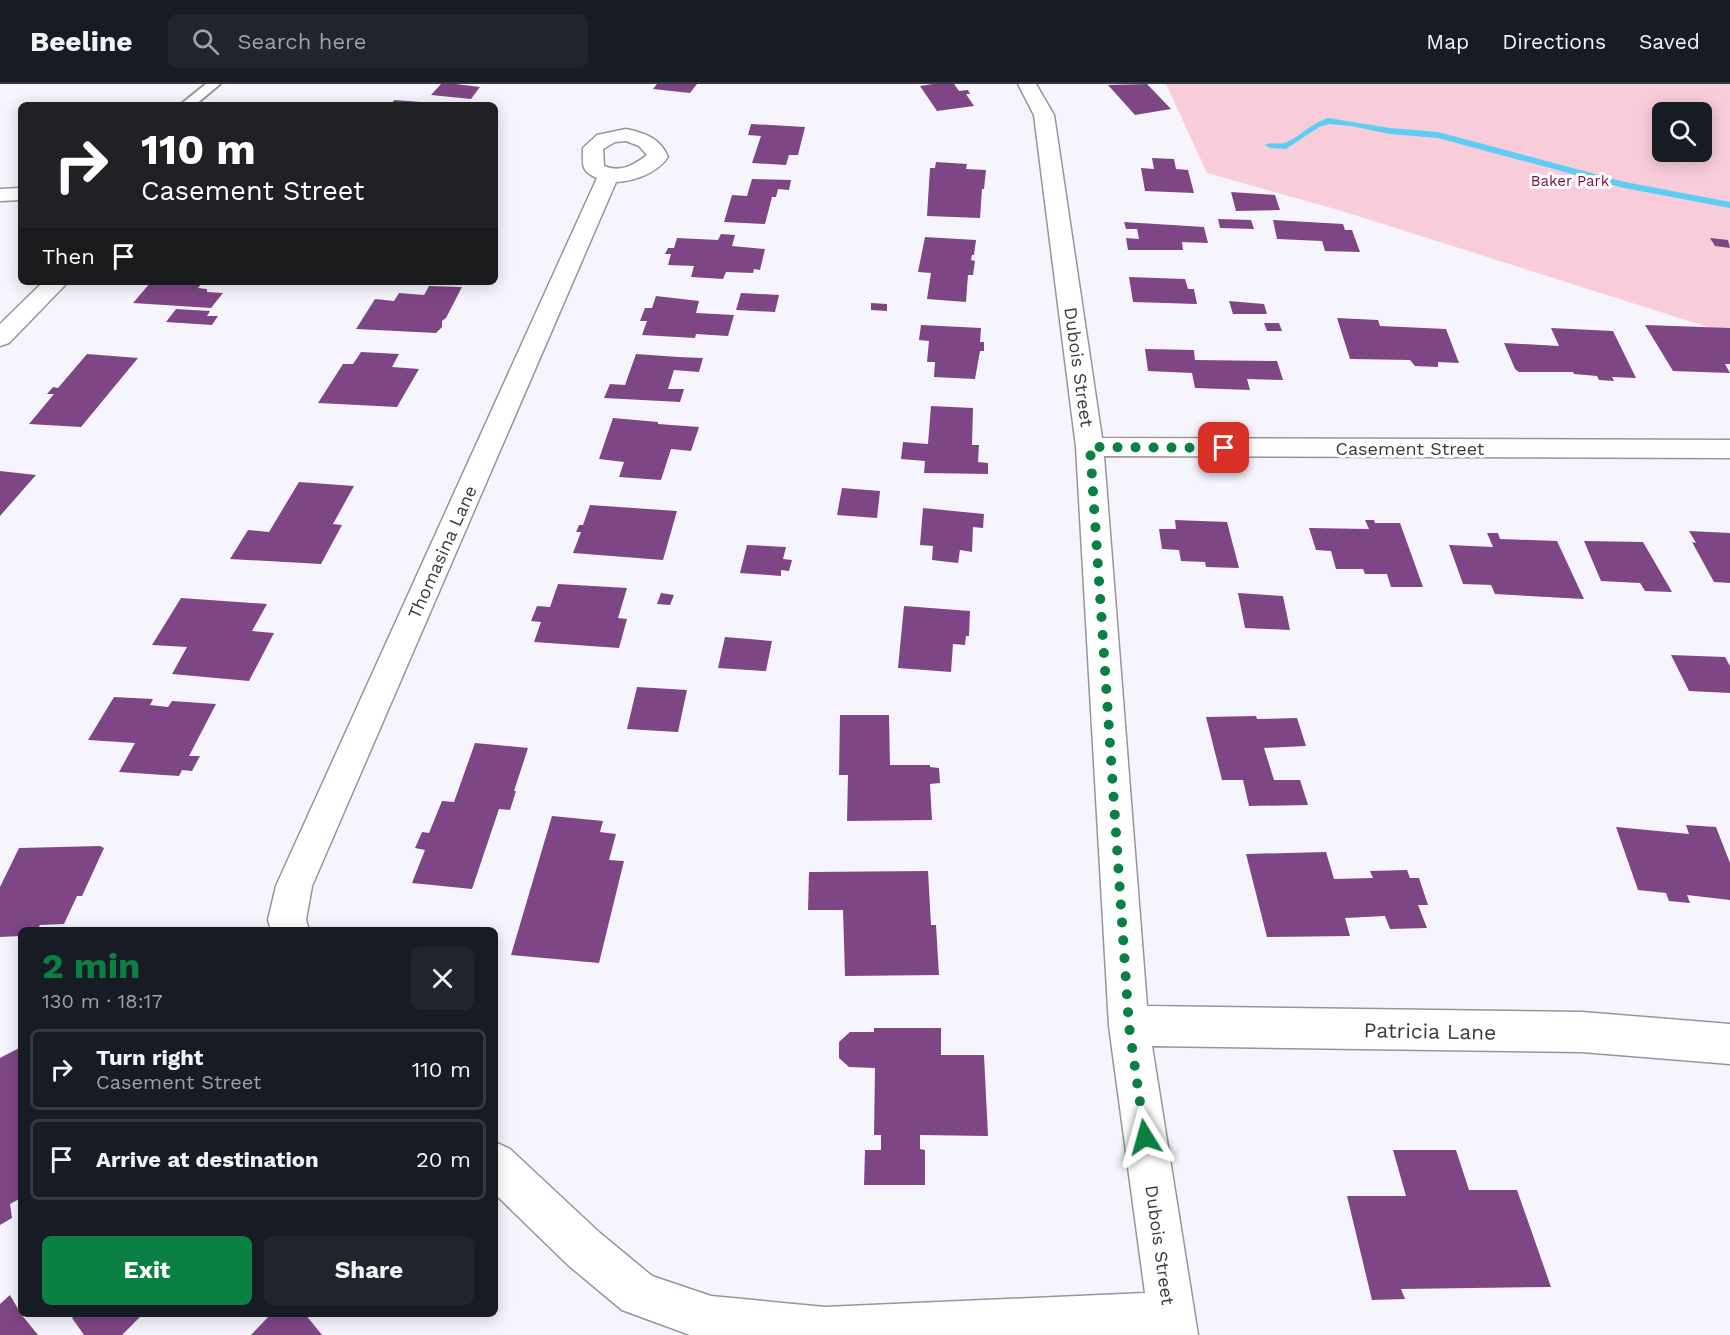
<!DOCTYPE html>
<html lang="en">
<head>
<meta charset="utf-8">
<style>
  :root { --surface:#171b24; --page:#20242c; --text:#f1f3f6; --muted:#9ea1a6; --line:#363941; --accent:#0b8043 }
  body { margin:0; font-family:"Work Sans",sans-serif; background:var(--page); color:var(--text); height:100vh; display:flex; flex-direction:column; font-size:22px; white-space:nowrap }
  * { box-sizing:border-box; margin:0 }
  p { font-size:20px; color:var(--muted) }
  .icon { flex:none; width:33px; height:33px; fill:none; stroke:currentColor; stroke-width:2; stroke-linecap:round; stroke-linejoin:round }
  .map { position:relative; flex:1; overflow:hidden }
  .drawer { position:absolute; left:18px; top:843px; width:480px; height:390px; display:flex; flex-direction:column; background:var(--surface); border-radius:9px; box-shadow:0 3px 15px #0003 }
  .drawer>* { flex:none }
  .top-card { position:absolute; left:18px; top:18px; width:480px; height:183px; border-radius:9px; box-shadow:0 3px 15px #0003; background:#202124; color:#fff; overflow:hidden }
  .tools { position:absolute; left:1652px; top:18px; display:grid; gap:12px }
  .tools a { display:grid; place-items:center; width:60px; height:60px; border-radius:9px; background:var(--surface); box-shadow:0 3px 15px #0003; font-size:30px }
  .pin { position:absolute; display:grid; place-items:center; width:51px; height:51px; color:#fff; margin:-26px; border-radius:12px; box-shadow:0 3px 9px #0006 }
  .me { position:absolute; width:66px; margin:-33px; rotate:352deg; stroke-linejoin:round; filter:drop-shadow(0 0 4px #0008) }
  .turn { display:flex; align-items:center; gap:21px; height:126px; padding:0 24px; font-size:27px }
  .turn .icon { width:78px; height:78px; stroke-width:2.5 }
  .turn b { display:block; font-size:42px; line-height:51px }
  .then { display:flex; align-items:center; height:57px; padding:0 24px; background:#0003; gap:12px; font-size:22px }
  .round { display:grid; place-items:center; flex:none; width:63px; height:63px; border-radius:9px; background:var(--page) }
  .headline { display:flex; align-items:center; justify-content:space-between; height:102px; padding:0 24px }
  h1 { font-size:36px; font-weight:700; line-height:45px; color:var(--accent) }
  .action { display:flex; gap:12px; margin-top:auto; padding:12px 24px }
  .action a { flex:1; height:69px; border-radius:9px; background:var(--accent); color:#fff; font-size:24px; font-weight:700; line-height:69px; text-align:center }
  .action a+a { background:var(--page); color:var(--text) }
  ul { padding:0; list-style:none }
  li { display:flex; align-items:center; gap:18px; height:81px; margin:0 12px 9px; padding:0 12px; border:3px solid var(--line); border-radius:9px }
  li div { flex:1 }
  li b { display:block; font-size:22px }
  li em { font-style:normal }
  header { display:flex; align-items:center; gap:36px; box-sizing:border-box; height:84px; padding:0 30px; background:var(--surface); border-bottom:2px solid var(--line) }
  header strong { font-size:28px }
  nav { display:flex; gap:33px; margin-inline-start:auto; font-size:21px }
  .search { width:420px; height:54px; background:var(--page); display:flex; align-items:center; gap:15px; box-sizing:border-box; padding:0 21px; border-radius:9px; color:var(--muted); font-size:22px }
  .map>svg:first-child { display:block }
  .green { fill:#f9ccda; fill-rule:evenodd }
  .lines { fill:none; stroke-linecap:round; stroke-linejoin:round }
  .stream { fill:#5ccef4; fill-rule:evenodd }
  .building { fill:#7f4685 }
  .service-casing { stroke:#96959f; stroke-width:4 }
  .minor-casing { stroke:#96959f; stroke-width:3 }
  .service { fill:#fff; fill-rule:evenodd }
  .minor { fill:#fff; fill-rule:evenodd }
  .route { stroke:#0b8043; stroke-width:10; stroke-dasharray:0 18 }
  .labels { text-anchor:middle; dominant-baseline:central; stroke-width:6; stroke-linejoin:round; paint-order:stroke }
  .far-park-label { font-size:15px; fill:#7c1146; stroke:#fff }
  .street-label { font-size:18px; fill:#3b3a3e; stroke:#fff }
  .near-street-label { font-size:21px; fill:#3b3a3e; stroke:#fff }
</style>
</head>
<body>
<header>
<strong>Beeline</strong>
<div class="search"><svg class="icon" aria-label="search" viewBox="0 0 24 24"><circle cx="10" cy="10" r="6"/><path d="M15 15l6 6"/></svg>Search here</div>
<nav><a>Map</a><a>Directions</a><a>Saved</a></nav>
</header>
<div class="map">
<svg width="1730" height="1251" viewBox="0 0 1730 1251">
  <rect width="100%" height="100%" fill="#f6f5fe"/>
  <path class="green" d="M1166 0H1730V250L1342 127 1207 89ZM1662 28H1701V68H1662Z"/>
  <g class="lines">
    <path class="stream" d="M1328 34 1390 44 1438 48 1625 98 1730 118V124L1624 104 1438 54 1390 50 1351 42 1329 40 1319 43 1286 65 1270 64 1265 61C1272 57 1277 61 1284 59 1298 55 1309 40 1328 34Z"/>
  </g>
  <g class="building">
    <polygon points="441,0 456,0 480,3 471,15 431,11"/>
    <polygon points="657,0 697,0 690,9 653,5"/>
    <polygon points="933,0 954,0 959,7 968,6 970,10 966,10 974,22 937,27 920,2"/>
    <polygon points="1147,0 1171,25 1135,31 1108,1"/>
    <polygon points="394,16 421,18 419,21 391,21"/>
    <polygon points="751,40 805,43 798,71 789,71 786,81 752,79 761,52 748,51"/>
    <polygon points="1152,74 1174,75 1176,85 1188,86 1194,109 1145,107 1141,84 1154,85"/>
    <polygon points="936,78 967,80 966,85 986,86 984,105 982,105 980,134 927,132 930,84 935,84"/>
    <polygon points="752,95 791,96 789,106 778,105 776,113 772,113 765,140 724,138 732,111 747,112"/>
    <polygon points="1231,108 1275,111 1280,126 1236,127"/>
    <polygon points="1218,135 1251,136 1254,145 1220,144"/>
    <polygon points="1273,136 1343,140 1345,146 1352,146 1360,168 1325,167 1322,157 1277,155"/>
    <polygon points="1124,138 1204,143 1208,159 1182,158 1183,166 1128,166 1126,154 1139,155 1137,145 1126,145"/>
    <polygon points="721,150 735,151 732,162 765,165 760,186 754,185 753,189 726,188 723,195 691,193 694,182 668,181 671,170 665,170 668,164 674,164 677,154 718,156"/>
    <polygon points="925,153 976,156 974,171 972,171 971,176 975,177 973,191 968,191 966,218 927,215 931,189 918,188"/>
    <polygon points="1710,154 1728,156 1730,164 1715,162"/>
    <polygon points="1129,193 1185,195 1188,205 1194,205 1197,220 1133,218"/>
    <polygon points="151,198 203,198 198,204 207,205 207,208 223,209 211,224 133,219"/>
    <polygon points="429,202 462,203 446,234 442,237 442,243 436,249 356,245 375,215 394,217 399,209 424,211"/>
    <polygon points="741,209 779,211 775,228 736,226"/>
    <polygon points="656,212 699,217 696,229 734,231 728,252 696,250 695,254 642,251 647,237 640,237 645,224 652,224"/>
    <polygon points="1229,217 1264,220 1267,230 1233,230"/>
    <polygon points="871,219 887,220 887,227 871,226"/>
    <polygon points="176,225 210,227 207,232 218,232 212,241 166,238"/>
    <polygon points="1337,234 1378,236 1380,242 1446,245 1459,279 1438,278 1438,283 1415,282 1410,276 1350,275"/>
    <polygon points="1264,239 1279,239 1282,247 1267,247"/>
    <polygon points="921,241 981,244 980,258 984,258 984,267 980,267 975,295 934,293 935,278 927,278 929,257 919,256"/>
    <polygon points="1645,241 1730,244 1730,280 1725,280 1730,289 1673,287"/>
    <polygon points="1551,244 1613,247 1636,294 1612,293 1614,297 1599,296 1597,292 1574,290 1573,288 1519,288 1515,285 1504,259 1559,262"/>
    <polygon points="1145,265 1194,266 1195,276 1277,277 1283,296 1247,295 1250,306 1195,304 1192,289 1148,287"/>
    <polygon points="361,268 399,270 392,283 419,285 397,323 318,319 343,280 353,280"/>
    <polygon points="87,270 138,274 81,343 29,340 54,310 47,310 53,303 58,304"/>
    <polygon points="636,270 678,273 703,274 699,288 674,286 668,305 684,305 680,318 604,314 610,300 625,301"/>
    <polygon points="931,322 973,324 972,361 979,361 978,378 988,379 988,390 924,389 925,377 901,375 903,358 928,360"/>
    <polygon points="613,334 658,338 658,340 699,343 691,367 671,365 661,396 619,393 624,378 599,375"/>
    <polygon points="0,387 36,391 0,432"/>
    <polygon points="299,398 354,402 333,440 342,441 321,480 230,475 248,446 269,448"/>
    <polygon points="842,404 880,407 877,434 837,431"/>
    <polygon points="590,421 677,427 663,476 573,469 581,448 576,448 579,441 583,441"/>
    <polygon points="923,424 984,430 983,444 973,443 972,468 960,466 958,479 932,476 933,462 920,461"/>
    <polygon points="1175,436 1227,438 1239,484 1206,483 1205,478 1181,477 1179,466 1162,465 1159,445 1176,445"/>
    <polygon points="1365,436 1374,436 1375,439 1400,439 1423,503 1391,503 1387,490 1365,490 1363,485 1336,485 1331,467 1316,466 1309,444 1369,445"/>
    <polygon points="1689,447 1730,449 1730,499 1714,498 1692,458 1696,459"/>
    <polygon points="1487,449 1498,449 1500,455 1557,457 1584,515 1495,510 1491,501 1463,500 1449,461 1493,463"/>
    <polygon points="1584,457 1643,458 1672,508 1645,507 1640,499 1601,497"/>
    <polygon points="747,461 786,463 783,475 792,476 789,487 781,486 781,492 740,489"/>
    <polygon points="558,500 627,504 618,534 627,535 619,564 534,558 541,538 531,537 537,522 550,523"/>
    <polygon points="661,509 674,511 670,521 657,520"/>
    <polygon points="1238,509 1283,512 1290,546 1245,544"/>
    <polygon points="181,514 267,520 252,547 274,549 249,597 172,590 187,563 152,561"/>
    <polygon points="904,522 970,527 969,552 966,552 965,561 953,560 951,588 898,584"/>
    <polygon points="725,553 772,557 766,587 718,584"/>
    <polygon points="1671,571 1725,573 1730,582 1730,609 1689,607"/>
    <polygon points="637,603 687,606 678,648 627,645"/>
    <polygon points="114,613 153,615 150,621 168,623 172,617 216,620 189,672 200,672 192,687 182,686 179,692 119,688 135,659 88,656"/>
    <polygon points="840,631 889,631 890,681 930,681 930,683 939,684 940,699 930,700 932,736 847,737 848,691 839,691"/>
    <polygon points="1256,632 1257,635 1297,634 1306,662 1264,664 1274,696 1300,696 1308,721 1249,722 1243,696 1222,696 1206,633"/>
    <polygon points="475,659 528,664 514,707 516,707 510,726 499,725 472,805 412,799 425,766 415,764 422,748 429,749 442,717 454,718"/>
    <polygon points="552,732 603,737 600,748 616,750 609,776 624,777 599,879 511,871"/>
    <polygon points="1686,741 1716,743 1730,779 1730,816 1687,811 1690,819 1669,817 1666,809 1638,806 1616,743 1689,750"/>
    <polygon points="100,762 104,764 82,812 77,812 64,840 40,841 37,846 21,846 21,852 0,853 0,803 19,764"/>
    <polygon points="1326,768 1334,795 1373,794 1370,787 1407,786 1410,794 1419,794 1428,821 1418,821 1427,844 1390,845 1385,832 1345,834 1350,852 1267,853 1246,770"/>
    <polygon points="928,787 931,841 936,841 939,891 845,892 843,826 808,826 809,788"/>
    <polygon points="874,944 941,944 941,971 984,971 988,1052 920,1051 920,1065 925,1066 925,1101 864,1101 865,1066 881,1066 881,1051 874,1051 875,984 849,983 839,974 839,958 850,948 874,948"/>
    <polygon points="21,963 21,1114 10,1120 12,1134 0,1141 0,974"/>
    <polygon points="1393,1066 1456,1066 1469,1106 1517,1106 1551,1203 1401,1205 1405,1215 1372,1216 1347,1112 1406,1112"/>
    <polygon points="10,1211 21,1230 38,1251 0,1251 0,1220"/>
    <polygon points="76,1230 143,1230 122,1251 84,1251 72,1234"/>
    <polygon points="271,1230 305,1230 322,1251 251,1251"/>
  </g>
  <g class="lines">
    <defs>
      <polygon id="service" points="206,0 220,0 195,21 180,21"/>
      <g id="minor">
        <polygon points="1018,0 1036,0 1054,31 1102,354 1730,356 1730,374 1104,372 1147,922 1582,928 1730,940 1730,980 1582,968 1152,962 1198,1251 690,1251 622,1226 568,1181 495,1110 495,1058 510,1065 600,1149 652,1192 711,1212 825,1223 1145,1209 1109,942 1076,363 1034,31"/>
        <path d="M626 45C645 49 660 54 668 73 657 89 635 97 616 98L312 802 306 836 309 846H271L268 836 276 802 597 94C580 87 583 80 583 64L597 51ZM626 57 639 62 647 71C634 81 621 89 604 82L603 65 615 58Z"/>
        <polygon points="21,104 21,116 0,117 0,105"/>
        <polygon points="43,198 68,198 9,259 0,262 0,240"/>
      </g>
    </defs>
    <use href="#service" class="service-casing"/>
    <use href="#minor" class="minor-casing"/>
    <use href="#service" class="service"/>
    <use href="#minor" class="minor"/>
  </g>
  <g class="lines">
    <polyline class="route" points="1145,1053 1129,942 1090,363 1224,364"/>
  </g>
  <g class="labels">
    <g class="far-park-label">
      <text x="1570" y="97">Baker Park</text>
    </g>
    <g class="street-label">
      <text transform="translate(1079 283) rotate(82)">Dubois Street</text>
      <text x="1410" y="364">Casement Street</text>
      <text transform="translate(442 468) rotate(-66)">Thomasina Lane</text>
      <text transform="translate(1160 1161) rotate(82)">Dubois Street</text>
    </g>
    <g class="near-street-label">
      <text transform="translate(1430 947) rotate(1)">Patricia Lane</text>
    </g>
  </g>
</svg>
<div class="tools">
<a><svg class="icon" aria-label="search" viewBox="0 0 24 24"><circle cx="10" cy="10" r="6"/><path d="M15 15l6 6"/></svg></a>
</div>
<div class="pin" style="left:1224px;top:364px;background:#d93025"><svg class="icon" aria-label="arrive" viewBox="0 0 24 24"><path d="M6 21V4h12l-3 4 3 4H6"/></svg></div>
<svg class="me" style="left:1145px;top:1053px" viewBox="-20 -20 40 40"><path d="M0-17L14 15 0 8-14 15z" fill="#0b8043" stroke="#fff" stroke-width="4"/></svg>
<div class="top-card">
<div class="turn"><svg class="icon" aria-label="right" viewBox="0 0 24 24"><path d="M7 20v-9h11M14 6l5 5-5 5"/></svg><div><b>110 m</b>Casement Street</div></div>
<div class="then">Then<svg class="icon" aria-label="arrive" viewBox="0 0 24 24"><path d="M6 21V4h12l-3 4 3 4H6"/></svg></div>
</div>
<section class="drawer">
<div class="headline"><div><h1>2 min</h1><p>130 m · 18:17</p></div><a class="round"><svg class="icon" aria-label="close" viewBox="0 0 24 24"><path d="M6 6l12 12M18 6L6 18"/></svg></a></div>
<ul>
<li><svg class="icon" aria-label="right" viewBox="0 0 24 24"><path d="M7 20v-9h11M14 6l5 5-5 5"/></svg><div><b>Turn right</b><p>Casement Street</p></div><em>110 m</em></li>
<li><svg class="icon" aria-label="arrive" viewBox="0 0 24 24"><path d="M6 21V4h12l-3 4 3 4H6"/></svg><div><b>Arrive at destination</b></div><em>20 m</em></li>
</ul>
<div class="action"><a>Exit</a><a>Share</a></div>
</section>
</div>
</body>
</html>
